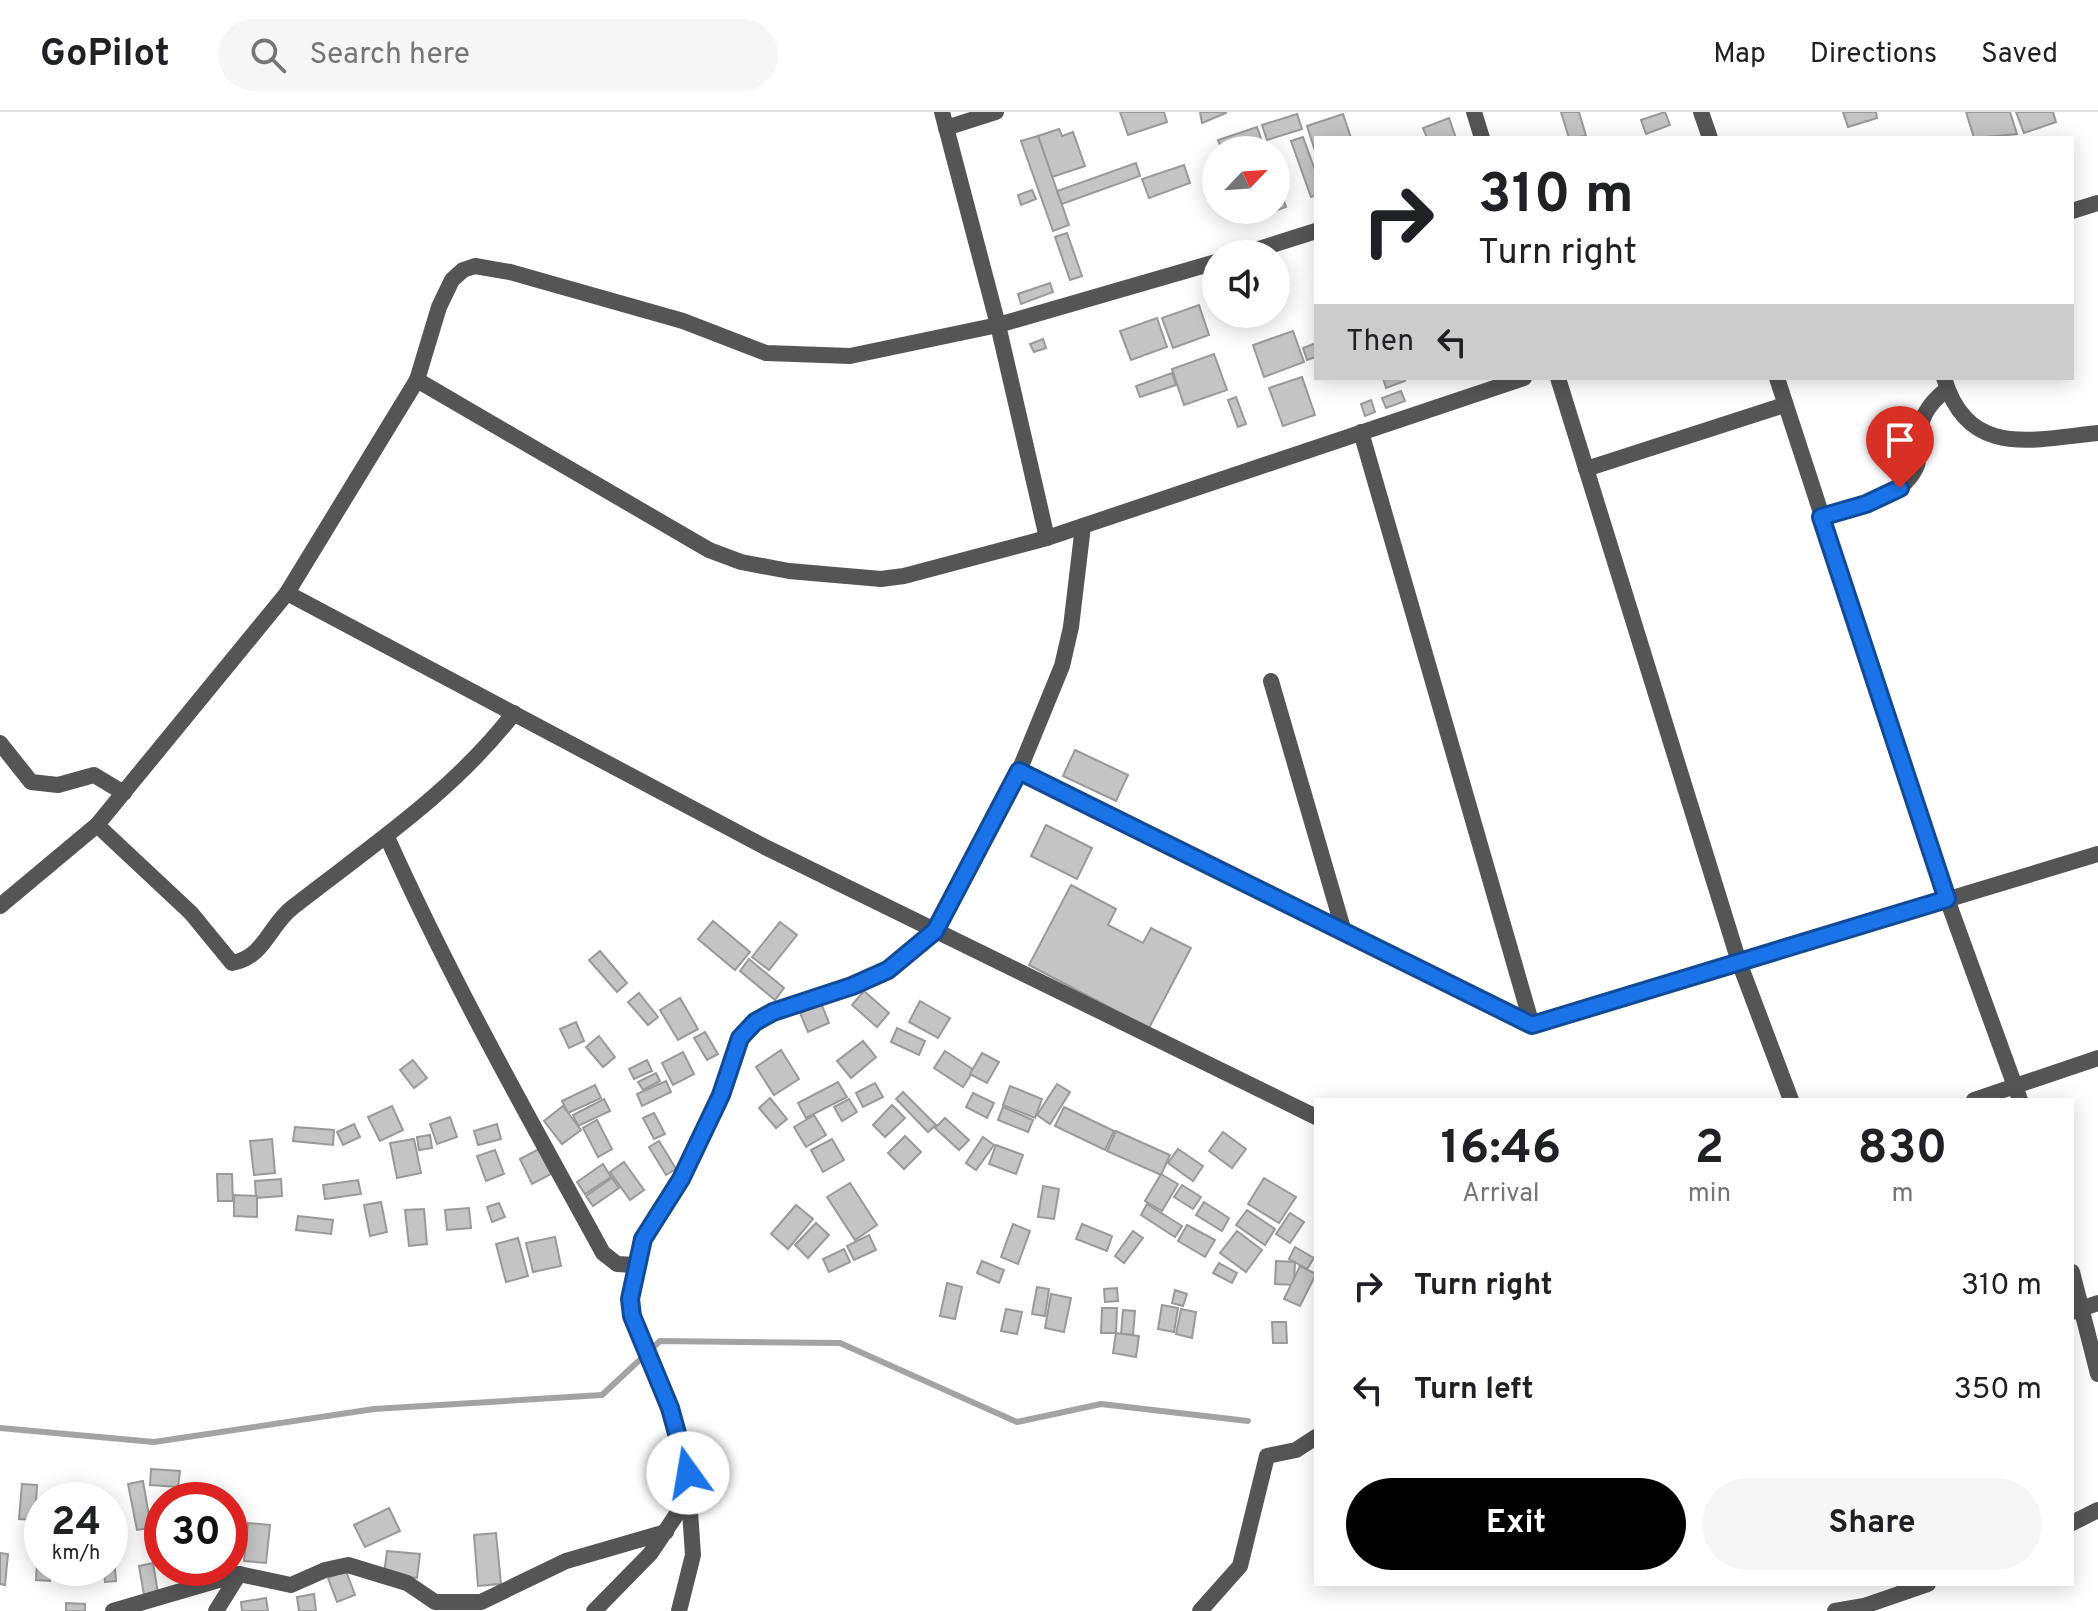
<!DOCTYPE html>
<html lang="en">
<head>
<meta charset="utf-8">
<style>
  :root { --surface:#fff; --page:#f6f6f6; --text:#202124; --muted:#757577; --line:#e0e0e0; --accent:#000 }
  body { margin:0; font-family:Overpass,sans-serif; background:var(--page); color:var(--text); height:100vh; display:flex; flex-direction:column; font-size:30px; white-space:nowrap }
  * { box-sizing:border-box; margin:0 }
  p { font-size:26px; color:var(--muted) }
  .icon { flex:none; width:44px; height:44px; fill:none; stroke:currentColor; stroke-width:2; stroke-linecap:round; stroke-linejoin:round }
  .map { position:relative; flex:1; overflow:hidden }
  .details { position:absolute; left:1314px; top:986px; width:760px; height:488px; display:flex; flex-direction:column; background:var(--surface); border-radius:0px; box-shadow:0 4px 20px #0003 }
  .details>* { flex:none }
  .top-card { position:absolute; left:1314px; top:24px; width:760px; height:244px; border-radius:0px; box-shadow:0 4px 20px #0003; background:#fff; color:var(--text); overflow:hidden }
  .needle { width:52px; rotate:65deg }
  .controls { position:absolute; left:1202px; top:24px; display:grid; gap:16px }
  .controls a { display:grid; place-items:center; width:88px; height:88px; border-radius:50%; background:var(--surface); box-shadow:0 4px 20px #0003; font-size:40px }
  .speed { position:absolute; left:24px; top:1370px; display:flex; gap:16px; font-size:40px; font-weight:700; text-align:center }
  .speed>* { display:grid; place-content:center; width:104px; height:104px; border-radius:50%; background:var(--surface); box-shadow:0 4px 20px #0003; line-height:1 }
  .speed small { font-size:20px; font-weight:400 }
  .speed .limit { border:12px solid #d22; background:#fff; color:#111 }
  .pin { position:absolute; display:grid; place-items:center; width:68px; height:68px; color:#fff; margin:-82px -34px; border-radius:50% 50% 50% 0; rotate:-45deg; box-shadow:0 0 8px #0007 }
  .pin .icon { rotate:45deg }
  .me { position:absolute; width:88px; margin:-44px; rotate:347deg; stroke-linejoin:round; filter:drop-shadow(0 0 6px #0008) }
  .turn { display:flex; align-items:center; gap:28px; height:168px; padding:0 32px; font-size:36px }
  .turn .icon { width:104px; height:104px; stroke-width:2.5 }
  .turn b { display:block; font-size:56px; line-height:68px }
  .then { display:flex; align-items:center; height:76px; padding:0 32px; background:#0003; gap:16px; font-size:30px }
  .eta { display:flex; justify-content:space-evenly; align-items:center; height:136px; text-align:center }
  .eta b { font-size:48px; font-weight:700; line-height:56px }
  .button { display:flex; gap:16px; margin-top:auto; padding:16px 32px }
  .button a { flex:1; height:92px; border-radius:48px; background:var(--accent); color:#fff; font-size:32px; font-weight:700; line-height:92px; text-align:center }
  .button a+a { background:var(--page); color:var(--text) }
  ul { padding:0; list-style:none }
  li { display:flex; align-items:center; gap:24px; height:104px; padding:0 32px }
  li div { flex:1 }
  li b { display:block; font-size:30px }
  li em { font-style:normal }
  header { display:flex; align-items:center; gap:48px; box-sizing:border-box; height:112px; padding:0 40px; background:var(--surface); border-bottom:2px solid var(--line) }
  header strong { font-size:38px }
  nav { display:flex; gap:44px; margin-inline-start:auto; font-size:28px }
  .search { width:560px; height:72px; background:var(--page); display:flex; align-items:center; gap:20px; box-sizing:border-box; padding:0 28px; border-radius:44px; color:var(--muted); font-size:30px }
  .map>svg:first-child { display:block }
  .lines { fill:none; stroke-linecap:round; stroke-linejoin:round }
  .stream { stroke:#a3a3a3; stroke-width:6 }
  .building { fill:#c4c4c4; stroke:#999; stroke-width:2 }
  .street { stroke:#555; stroke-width:16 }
  .route-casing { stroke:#114b97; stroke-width:20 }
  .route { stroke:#1a73e8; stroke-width:14 }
</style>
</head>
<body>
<header>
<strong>GoPilot</strong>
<div class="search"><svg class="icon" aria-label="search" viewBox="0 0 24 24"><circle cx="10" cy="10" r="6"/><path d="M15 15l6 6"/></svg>Search here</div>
<nav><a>Map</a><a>Directions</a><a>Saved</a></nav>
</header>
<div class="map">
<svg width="2098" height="1499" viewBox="0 0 2098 1499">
  <rect width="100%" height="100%" fill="#fff"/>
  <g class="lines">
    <polyline class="stream" points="0,1316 154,1330 374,1297 602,1283 660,1229 840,1231 1017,1310 1101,1292 1248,1309"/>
  </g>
  <g class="building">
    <polygon points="1120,0 1164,0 1167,10 1128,23"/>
    <polygon points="1200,0 1225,0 1226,1 1202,11"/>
    <polygon points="1561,0 1579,0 1586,24 1569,26"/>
    <polygon points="1665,0 1670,13 1646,22 1641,8"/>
    <polygon points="1843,0 1876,0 1877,6 1848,15"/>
    <polygon points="1966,0 2010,0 2017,22 1974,26"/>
    <polygon points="2016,0 2053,0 2056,10 2024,21"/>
    <polygon points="1297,2 1302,17 1267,28 1262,13"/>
    <polygon points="1343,2 1351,26 1316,26 1315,39 1307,14"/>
    <polygon points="1449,6 1456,26 1427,26 1423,16"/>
    <polygon points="1257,15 1265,38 1222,38 1218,28"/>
    <polygon points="1059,17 1062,24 1073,20 1085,54 1052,65 1038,24"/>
    <polygon points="1038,24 1069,113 1053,119 1021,29"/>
    <polygon points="1303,25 1316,61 1316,83 1311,85 1291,29"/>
    <polygon points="1136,51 1140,64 1062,92 1057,79"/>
    <polygon points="1184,53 1190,71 1149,86 1142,67"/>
    <polygon points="1276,67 1286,95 1249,108 1245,98 1276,98"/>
    <polygon points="1032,78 1036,87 1021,93 1018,83"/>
    <polygon points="1067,121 1082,164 1070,168 1055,125"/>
    <polygon points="1050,171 1053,180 1021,192 1018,182"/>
    <polygon points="1199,193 1209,223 1173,236 1162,206"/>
    <polygon points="1157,206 1167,235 1131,248 1120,219"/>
    <polygon points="1293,219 1304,250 1264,265 1253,233"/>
    <polygon points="1043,227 1046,236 1034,240 1030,232"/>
    <polygon points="1316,231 1316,245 1307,248 1303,236"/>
    <polygon points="1214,242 1227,278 1184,293 1172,257"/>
    <polygon points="1172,261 1176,273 1140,285 1136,274"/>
    <polygon points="1302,265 1315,303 1283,314 1269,276"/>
    <polygon points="1383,266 1404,266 1405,269 1386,276"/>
    <polygon points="1401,279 1405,289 1386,296 1382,286"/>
    <polygon points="1236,285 1246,312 1238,315 1228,288"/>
    <polygon points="1371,288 1375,300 1365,304 1361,292"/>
    <polygon points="1075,638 1128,663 1116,689 1063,664"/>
    <polygon points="1046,713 1092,736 1077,767 1031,744"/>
    <polygon points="1071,773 1116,797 1108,813 1143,831 1151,816 1191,836 1149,916 1029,853"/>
    <polygon points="713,809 750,840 735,858 698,827"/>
    <polygon points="780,810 797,823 769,858 752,845"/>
    <polygon points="600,839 627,871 617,880 589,848"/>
    <polygon points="749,847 784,876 775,888 740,859"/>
    <polygon points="864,879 889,901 877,915 852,893"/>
    <polygon points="639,881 658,905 648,913 628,890"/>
    <polygon points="680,886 698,917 678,928 660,898"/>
    <polygon points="920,889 950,906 938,926 909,910"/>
    <polygon points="821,891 829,911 808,920 800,901"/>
    <polygon points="576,910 584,929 569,936 560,917"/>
    <polygon points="897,916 925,929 919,943 891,930"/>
    <polygon points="705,920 718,942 707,948 694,926"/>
    <polygon points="599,924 615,945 603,955 586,935"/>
    <polygon points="863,929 876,945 851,966 837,949"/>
    <polygon points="781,938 799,967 774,983 756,955"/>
    <polygon points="945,939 974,958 963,975 934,956"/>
    <polygon points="683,940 694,962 673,973 662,951"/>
    <polygon points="982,941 999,950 987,971 970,962"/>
    <polygon points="413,948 427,966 414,976 400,958"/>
    <polygon points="647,948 652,959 634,967 629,957"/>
    <polygon points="656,961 660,969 643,978 638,970"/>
    <polygon points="666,969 671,980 642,994 637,982"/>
    <polygon points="838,970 847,985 806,1006 798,991"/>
    <polygon points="875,971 883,985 863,995 856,981"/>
    <polygon points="1057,972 1070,980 1050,1012 1037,1003"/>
    <polygon points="595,973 601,986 568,1001 562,989"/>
    <polygon points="1010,974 1042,987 1035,1006 1003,993"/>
    <polygon points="903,980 936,1013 928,1020 896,987"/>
    <polygon points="973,981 994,991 987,1006 966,995"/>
    <polygon points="770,986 787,1007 776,1016 759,996"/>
    <polygon points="604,987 610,999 578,1014 573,1003"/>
    <polygon points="849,987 857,1000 842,1009 834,995"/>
    <polygon points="892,993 905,1006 885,1025 873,1013"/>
    <polygon points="392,994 403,1018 380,1029 368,1005"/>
    <polygon points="563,994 581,1018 562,1032 544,1009"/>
    <polygon points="1003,995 1033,1008 1028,1020 998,1008"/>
    <polygon points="1064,995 1114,1019 1105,1038 1055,1014"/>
    <polygon points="654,1001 665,1022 654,1027 643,1006"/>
    <polygon points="814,1003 826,1023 806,1035 794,1015"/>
    <polygon points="450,1005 457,1025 437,1032 430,1012"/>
    <polygon points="945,1006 969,1028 959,1038 935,1016"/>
    <polygon points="597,1008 612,1037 598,1045 583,1016"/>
    <polygon points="354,1012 360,1025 343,1033 337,1020"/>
    <polygon points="497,1012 501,1027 478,1033 474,1019"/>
    <polygon points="295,1015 334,1018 333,1033 293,1029"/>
    <polygon points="1116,1019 1170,1043 1161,1063 1107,1039"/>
    <polygon points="1223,1020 1246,1037 1232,1056 1209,1039"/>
    <polygon points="430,1023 432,1036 419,1038 417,1025"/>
    <polygon points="905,1024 921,1040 904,1057 888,1041"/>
    <polygon points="983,1025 994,1033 976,1058 966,1051"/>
    <polygon points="272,1027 275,1061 254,1063 250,1029"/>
    <polygon points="414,1027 421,1061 397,1066 390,1031"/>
    <polygon points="832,1027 844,1048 823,1060 811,1038"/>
    <polygon points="659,1029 676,1057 666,1063 649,1035"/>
    <polygon points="996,1033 1023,1043 1016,1062 989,1052"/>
    <polygon points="539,1037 551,1062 532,1072 520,1047"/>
    <polygon points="1178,1037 1203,1054 1193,1069 1168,1051"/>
    <polygon points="495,1038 504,1062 486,1069 477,1044"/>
    <polygon points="624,1050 644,1078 630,1088 610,1060"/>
    <polygon points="603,1052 611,1065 585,1082 577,1070"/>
    <polygon points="217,1062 232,1062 233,1089 218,1089"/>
    <polygon points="1161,1062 1178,1072 1162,1099 1145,1089"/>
    <polygon points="612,1066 619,1076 593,1094 586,1084"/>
    <polygon points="1264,1066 1296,1085 1279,1111 1248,1092"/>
    <polygon points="281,1067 282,1084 256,1086 255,1069"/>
    <polygon points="358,1068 361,1082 325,1087 323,1073"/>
    <polygon points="850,1071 877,1113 855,1128 827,1085"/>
    <polygon points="1182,1073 1201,1085 1193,1097 1174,1085"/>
    <polygon points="1043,1074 1059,1077 1054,1107 1038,1105"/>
    <polygon points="234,1083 257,1084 257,1105 234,1104"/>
    <polygon points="381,1090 387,1120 370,1124 364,1093"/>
    <polygon points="1204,1090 1229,1106 1222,1119 1196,1103"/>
    <polygon points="499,1091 505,1105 492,1110 487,1095"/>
    <polygon points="1147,1092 1182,1114 1175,1125 1141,1103"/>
    <polygon points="796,1093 813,1107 788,1137 771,1122"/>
    <polygon points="469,1096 471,1116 447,1118 445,1098"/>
    <polygon points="424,1097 427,1132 409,1134 405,1098"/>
    <polygon points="1247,1098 1275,1117 1265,1133 1236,1113"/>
    <polygon points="1290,1101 1304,1110 1290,1131 1276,1122"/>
    <polygon points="298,1104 333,1108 331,1122 296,1118"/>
    <polygon points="816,1111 829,1123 808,1146 795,1133"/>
    <polygon points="1013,1112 1030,1119 1018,1152 1001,1145"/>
    <polygon points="1082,1112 1112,1124 1107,1139 1076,1127"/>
    <polygon points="1187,1113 1215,1128 1205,1145 1178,1129"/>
    <polygon points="1133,1119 1143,1126 1124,1151 1115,1144"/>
    <polygon points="1237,1119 1262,1138 1246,1160 1220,1141"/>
    <polygon points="869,1123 876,1138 854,1148 847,1134"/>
    <polygon points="555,1125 561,1154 533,1160 526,1131"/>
    <polygon points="518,1126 528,1164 506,1170 496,1132"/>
    <polygon points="1295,1135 1314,1146 1307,1157 1289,1147"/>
    <polygon points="844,1137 850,1150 829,1160 823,1147"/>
    <polygon points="982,1149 1004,1158 999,1171 977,1161"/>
    <polygon points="1276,1149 1295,1150 1294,1173 1275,1172"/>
    <polygon points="1219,1151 1237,1161 1232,1171 1213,1161"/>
    <polygon points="1300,1154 1316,1162 1300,1194 1284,1187"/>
    <polygon points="947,1171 962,1175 955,1207 940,1204"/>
    <polygon points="1037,1175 1049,1177 1045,1204 1032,1202"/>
    <polygon points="1117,1176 1118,1189 1105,1190 1104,1177"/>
    <polygon points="1175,1178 1187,1182 1183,1194 1172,1191"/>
    <polygon points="1051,1182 1071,1186 1064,1220 1045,1216"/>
    <polygon points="1162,1193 1178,1196 1174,1220 1158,1217"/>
    <polygon points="1102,1196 1117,1196 1116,1221 1101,1221"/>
    <polygon points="1006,1197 1022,1200 1017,1222 1001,1219"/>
    <polygon points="1181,1197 1196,1200 1192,1226 1176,1222"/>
    <polygon points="1123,1198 1135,1199 1133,1223 1121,1222"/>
    <polygon points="1272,1210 1286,1210 1287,1231 1273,1231"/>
    <polygon points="1116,1221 1139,1224 1136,1245 1113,1241"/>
    <polygon points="151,1357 180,1359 178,1375 150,1373"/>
    <polygon points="143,1369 151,1416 137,1418 128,1372"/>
    <polygon points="22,1372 37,1373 35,1408 19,1407"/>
    <polygon points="389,1396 400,1419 365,1435 354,1413"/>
    <polygon points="248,1411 270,1413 266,1451 244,1449"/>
    <polygon points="496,1421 501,1472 478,1474 474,1423"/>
    <polygon points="38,1432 42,1433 42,1456 51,1456 50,1469 36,1468"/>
    <polygon points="387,1439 420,1442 417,1466 384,1462"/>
    <polygon points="0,1441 8,1442 5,1473 0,1472"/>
    <polygon points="110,1445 114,1445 116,1469 105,1470 104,1456 110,1456"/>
    <polygon points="153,1451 158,1481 144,1483 139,1454"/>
    <polygon points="346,1459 355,1483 337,1490 328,1466"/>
    <polygon points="314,1482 316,1499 299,1499 297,1485"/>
    <polygon points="266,1486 268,1499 242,1499 241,1490"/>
    <polygon points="66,1491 85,1492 85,1499 66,1499"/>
  </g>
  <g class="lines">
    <g class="street">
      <polyline points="942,0 998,213 1047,426"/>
      <polyline points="1474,0 1482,26"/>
      <polyline points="1701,0 1710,26"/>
      <polyline points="946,16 996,0"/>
      <polyline points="2072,99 2098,91"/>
      <polyline points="1243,142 1316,119"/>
      <polyline points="1558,266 1739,850 1791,988"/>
      <polyline points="1777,266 1947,787 2020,988"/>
      <path d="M1944 266C1968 346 2030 328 2098 321"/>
      <polyline points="417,268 709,438 741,450 789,459 881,467 904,464 1047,426 1524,266"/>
      <polyline points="1361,320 1532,913"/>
      <polyline points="1586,357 1784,293"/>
      <path d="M1821 405C1851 396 1904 388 1917 353 1919 348 1917 340 1918 335 1919 307 1926 294 1947 277"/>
      <polyline points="287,481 765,735 1316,1005"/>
      <polyline points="1271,569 1344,820"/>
      <polyline points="0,631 31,670 58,673 94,663 124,681"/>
      <polyline points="1019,659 1532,913 2098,742"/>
      <path d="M97 713 191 801 232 851C265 845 269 813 293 795 371 734 453 680 514 601"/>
      <path d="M387 725C451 868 528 1004 603 1141L617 1152 635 1153"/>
      <polyline points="0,794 97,713 287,481 417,268 439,195 452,168 463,158 475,154 510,160 683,209 766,241 850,244 998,213 1216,150"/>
      <polyline points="1974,988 2098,946"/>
      <polyline points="2072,1160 2098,1262"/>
      <polyline points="2072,1200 2098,1191"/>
      <polyline points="2072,1411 2098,1398"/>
      <polyline points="113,1499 239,1462 291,1473 325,1458 348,1453 407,1471 435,1490 481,1490 566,1449 666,1420"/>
      <polyline points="216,1499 239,1462"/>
      <polyline points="594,1499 650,1442 691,1381"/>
      <polyline points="679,1499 693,1443 686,1341 632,1204 630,1187 643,1127 681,1067 721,983 740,926 755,910 773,900 852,874 888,858 935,819 1019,659 1062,554 1071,515 1083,414"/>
      <polyline points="1200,1499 1240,1454 1267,1344 1296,1338 1316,1325"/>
      <polyline points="1835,1499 1864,1494 1928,1472"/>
    </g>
  </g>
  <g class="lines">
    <defs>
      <polyline id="route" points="688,1361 670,1296 632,1204 630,1187 643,1127 681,1067 721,983 740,926 755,910 773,900 852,874 888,858 935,819 1019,659 1532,913 1947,787 1821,405 1866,392 1900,376"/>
    </defs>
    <use href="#route" class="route-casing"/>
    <use href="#route" class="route"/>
  </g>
</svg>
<div class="controls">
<a><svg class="needle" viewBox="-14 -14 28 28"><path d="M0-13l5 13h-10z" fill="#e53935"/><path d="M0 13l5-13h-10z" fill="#757577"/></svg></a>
<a><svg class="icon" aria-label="sound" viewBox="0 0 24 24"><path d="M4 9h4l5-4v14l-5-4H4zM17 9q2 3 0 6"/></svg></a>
</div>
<div class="speed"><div>24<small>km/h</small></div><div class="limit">30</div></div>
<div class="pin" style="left:1900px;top:376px;background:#d93025"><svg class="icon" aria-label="arrive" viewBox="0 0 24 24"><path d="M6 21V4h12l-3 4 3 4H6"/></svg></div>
<svg class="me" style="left:688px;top:1361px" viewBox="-20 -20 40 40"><circle r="19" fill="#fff"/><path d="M0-13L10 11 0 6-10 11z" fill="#1a73e8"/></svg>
<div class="top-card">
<div class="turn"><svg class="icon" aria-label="right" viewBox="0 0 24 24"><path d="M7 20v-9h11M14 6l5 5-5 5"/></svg><div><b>310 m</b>Turn right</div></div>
<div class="then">Then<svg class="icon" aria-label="left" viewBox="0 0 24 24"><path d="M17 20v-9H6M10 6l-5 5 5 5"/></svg></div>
</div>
<section class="details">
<div class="eta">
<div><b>16:46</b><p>Arrival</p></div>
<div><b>2</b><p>min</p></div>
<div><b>830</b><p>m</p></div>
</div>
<ul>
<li><svg class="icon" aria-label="right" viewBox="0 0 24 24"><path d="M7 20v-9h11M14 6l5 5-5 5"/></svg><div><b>Turn right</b></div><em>310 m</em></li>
<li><svg class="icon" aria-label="left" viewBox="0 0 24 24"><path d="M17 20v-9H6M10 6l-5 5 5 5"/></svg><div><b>Turn left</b></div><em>350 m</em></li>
</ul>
<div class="button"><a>Exit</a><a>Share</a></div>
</section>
</div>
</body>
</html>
